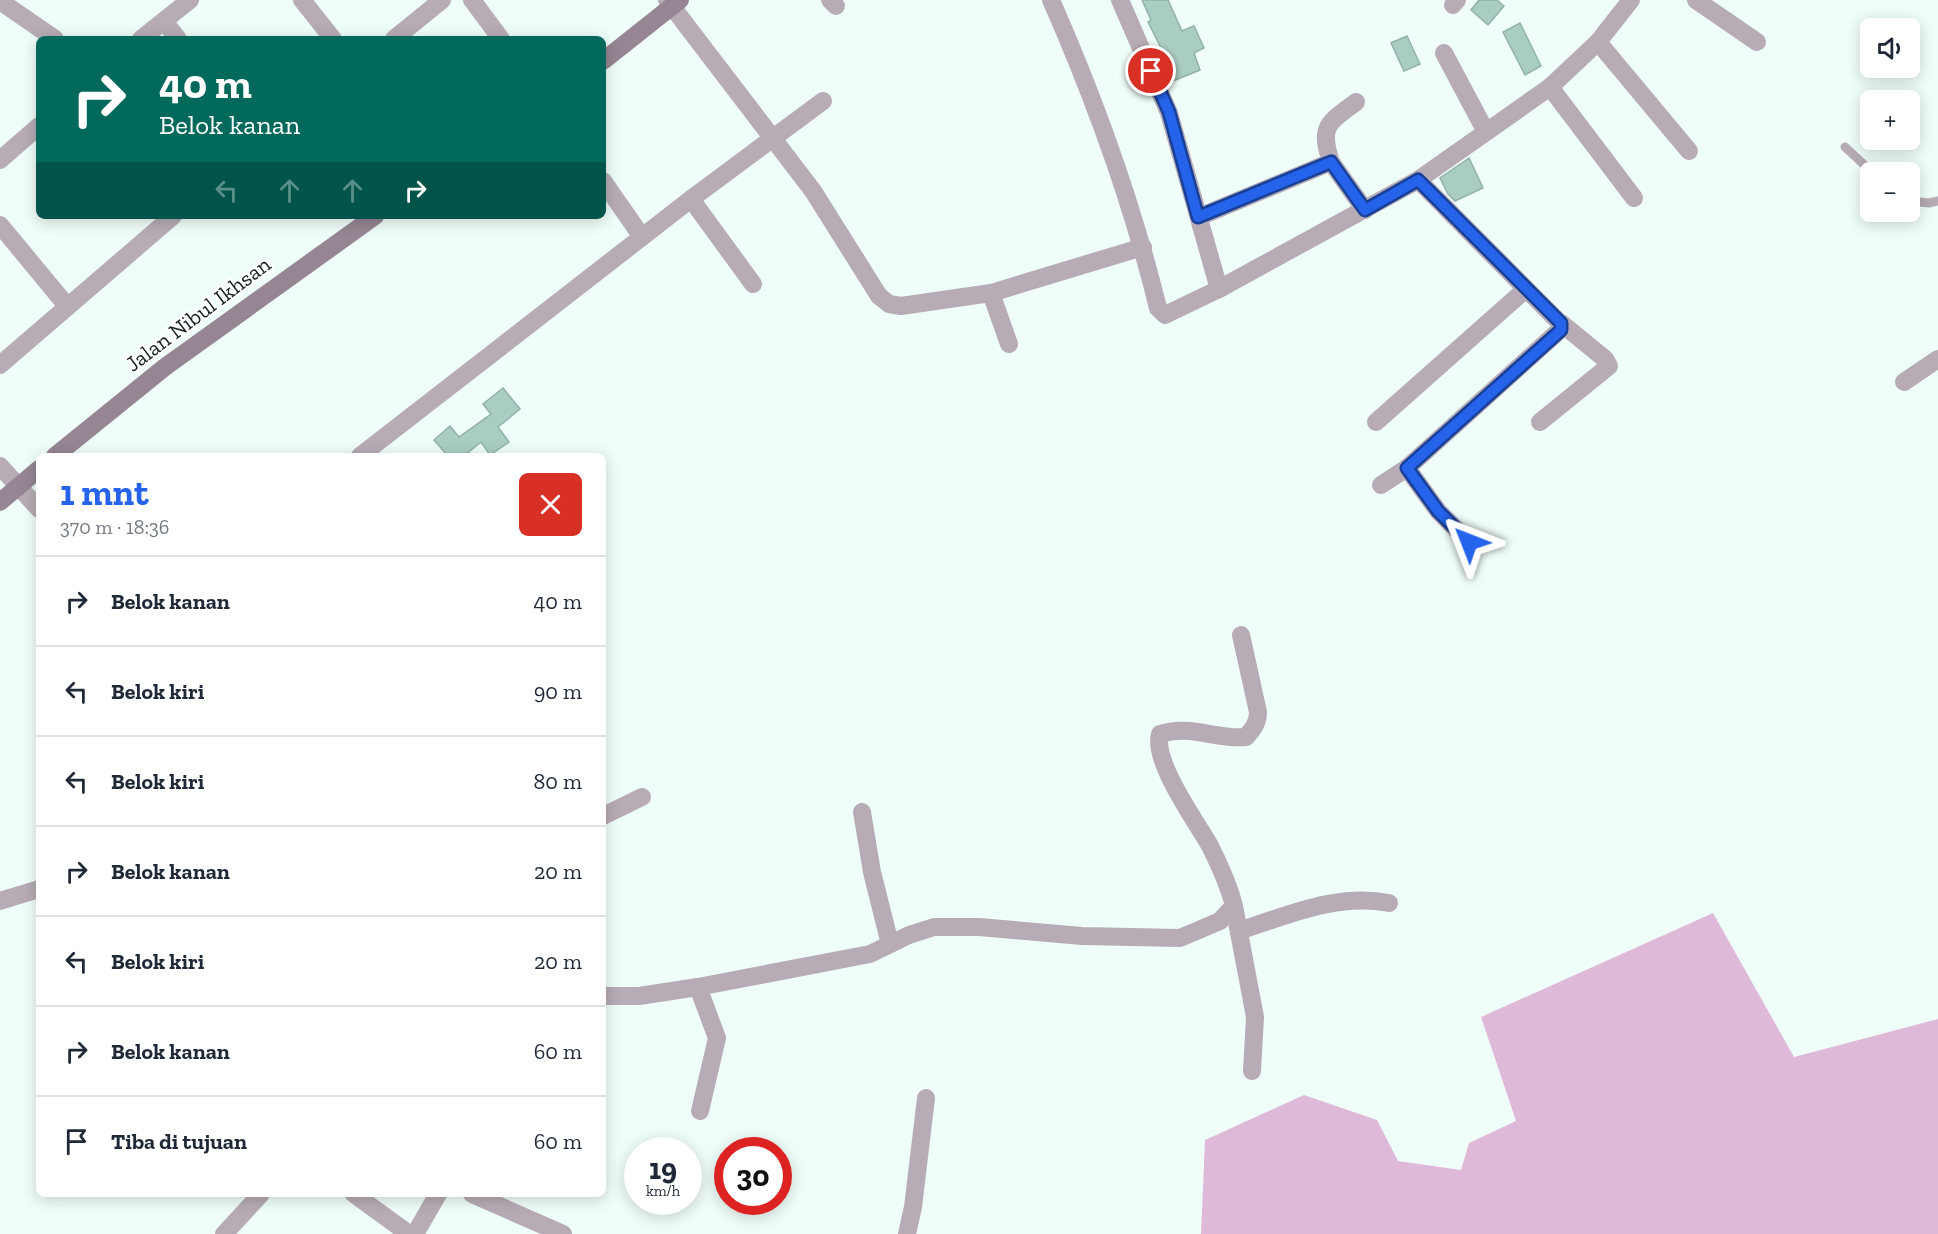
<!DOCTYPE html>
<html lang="id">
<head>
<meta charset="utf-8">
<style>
  :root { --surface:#fff; --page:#f2f2f3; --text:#1f2937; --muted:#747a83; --line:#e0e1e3; --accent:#2563eb }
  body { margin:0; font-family:"Zilla Slab",serif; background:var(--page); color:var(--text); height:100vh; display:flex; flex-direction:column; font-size:22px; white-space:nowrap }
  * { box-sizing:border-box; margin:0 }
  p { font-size:20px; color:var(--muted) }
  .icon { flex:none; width:33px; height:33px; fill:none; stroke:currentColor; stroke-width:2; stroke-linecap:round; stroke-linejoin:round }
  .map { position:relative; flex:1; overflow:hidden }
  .panel { position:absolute; left:36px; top:453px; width:570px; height:744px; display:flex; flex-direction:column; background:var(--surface); border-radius:9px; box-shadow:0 3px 15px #0003 }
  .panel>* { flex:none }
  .top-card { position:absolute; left:36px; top:36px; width:570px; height:183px; border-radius:9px; box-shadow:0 3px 15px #0003; background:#00695c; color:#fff; overflow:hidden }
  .controls { position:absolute; left:1860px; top:18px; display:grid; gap:12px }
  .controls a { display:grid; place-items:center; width:60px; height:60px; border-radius:9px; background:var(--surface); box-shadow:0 3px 15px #0003; font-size:30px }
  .speed { position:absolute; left:624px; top:1137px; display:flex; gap:12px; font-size:30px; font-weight:700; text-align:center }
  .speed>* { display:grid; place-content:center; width:78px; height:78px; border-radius:50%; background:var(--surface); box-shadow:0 3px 15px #0003; line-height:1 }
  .speed small { font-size:15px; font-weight:400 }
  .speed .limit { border:9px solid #d22; background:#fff; color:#111 }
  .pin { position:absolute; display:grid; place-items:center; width:51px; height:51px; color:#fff; margin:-26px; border:3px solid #fff; border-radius:50%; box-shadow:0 2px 6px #0007 }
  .me { position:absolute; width:66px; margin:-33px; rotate:315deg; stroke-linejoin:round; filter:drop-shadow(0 0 4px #0008) }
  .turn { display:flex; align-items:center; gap:21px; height:126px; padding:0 24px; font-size:27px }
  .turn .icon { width:78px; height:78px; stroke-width:2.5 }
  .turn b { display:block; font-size:42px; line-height:51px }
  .lanes { display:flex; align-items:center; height:57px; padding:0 24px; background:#0003; justify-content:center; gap:30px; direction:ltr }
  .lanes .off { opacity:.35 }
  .round { display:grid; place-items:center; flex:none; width:63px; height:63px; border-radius:9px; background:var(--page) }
  .head { display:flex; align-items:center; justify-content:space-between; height:102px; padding:0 24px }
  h1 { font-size:36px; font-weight:700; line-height:45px; color:var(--accent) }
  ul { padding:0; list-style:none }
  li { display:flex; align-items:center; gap:18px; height:90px; padding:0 24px; border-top:2px solid var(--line) }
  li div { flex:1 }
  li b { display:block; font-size:22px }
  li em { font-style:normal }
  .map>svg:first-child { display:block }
  .green { fill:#dfb9d8 }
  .building { fill:#a9ccc3; stroke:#90b2aa; stroke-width:1.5 }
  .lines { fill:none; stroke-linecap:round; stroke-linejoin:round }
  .lane { stroke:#b7acb5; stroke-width:9 }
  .street { stroke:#b7acb5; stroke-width:18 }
  .secondary { stroke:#968693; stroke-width:18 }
  .route-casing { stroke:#184099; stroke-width:15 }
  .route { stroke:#2563eb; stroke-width:10 }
  .labels { text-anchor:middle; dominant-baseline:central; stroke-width:5; stroke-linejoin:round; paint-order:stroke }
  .street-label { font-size:22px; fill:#162320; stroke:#fff }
</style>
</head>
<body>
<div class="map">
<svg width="1938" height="1234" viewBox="0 0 1938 1234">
  <rect width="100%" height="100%" fill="#f0fefa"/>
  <polygon class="green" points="1713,913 1794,1057 1938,1019 1938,1234 1201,1234 1205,1140 1304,1095 1377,1120 1398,1161 1461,1170 1469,1143 1516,1121 1481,1017"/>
  <g class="building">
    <polygon points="1142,0 1168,0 1182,31 1194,26 1204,48 1194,53 1200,70 1173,81 1167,65 1169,64 1148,22 1151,20"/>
    <polygon points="1479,0 1497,0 1504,6 1488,25 1471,10"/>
    <polygon points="1520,23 1541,66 1525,75 1503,32"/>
    <polygon points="1407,36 1420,64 1404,71 1391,43"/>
    <polygon points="1469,158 1483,188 1455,201 1448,194 1440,178"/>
    <polygon points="503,388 520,409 498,427 509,442 490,455 481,442 464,456 448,456 434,440 450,426 459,437 491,414 483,404"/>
  </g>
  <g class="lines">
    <g class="lane">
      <polyline points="1845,147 1872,172"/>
      <polyline points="1910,201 1929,203 1938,201"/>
    </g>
    <g class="street">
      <polyline points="302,0 333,39"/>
      <polyline points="472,0 501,39"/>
      <polyline points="667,0 813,191 879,296 889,304 901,306 991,293 1143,247"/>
      <polyline points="830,0 836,6"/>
      <path d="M1051 0C1095 100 1132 202 1158 308L1165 315 1219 289 1418 180 1550 87 1598 42 1631 0"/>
      <polyline points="1120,0 1169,113 1219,289"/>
      <polyline points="1696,0 1757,42"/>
      <polyline points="0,1 55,39"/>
      <polyline points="1453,5 1457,0"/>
      <polyline points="164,21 178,39"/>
      <polyline points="141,39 190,0"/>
      <polyline points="394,39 442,0"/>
      <polyline points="1598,42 1689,151"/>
      <polyline points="1444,53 1486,132"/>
      <polyline points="1550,87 1634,198"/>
      <polyline points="0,160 39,126"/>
      <path d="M1331 162C1319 126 1328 123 1356 102"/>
      <polyline points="1418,180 1562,325 1561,329 1407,468 1438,511 1469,542"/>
      <polyline points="603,181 642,237"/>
      <polyline points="691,199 753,284"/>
      <polyline points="1199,217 1331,162 1365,210"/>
      <polyline points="0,225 67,306"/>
      <polyline points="991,293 1009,344"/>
      <polyline points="0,365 173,216"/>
      <polyline points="1904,382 1938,359"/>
      <polyline points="1376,422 1526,289"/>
      <polyline points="1540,422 1609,366 1605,359 1561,323"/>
      <polyline points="360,456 691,199 823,101"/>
      <polyline points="0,466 39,509"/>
      <polyline points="1381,485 1407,468"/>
      <polyline points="862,812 872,872 890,944"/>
      <polyline points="603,816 642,797"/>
      <polyline points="0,901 39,889"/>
      <polyline points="1234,906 1255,1017 1252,1071"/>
      <path d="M1239 931C1288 915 1337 893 1389 903"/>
      <polyline points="603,996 639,996 698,987"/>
      <path d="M700 1111 717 1038 698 987 870 954 909 935 934 927H979L1082 936 1180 938 1220 921 1234 906C1229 886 1219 864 1210 846 1196 821 1152 761 1160 734 1190 724 1217 740 1246 737 1253 729 1258 723 1258 712L1241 635"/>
      <polyline points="354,1194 409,1234"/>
      <polyline points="472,1194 563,1234"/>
      <polyline points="224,1234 261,1194"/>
      <polyline points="415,1234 438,1194"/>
      <polyline points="907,1234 913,1207 926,1098"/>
    </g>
    <g class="secondary">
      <polyline points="603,61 680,0"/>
      <polyline points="55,456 165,367 375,216"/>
      <polyline points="0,502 39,469"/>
    </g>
  </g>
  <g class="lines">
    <defs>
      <polyline id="route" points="1151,71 1169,112 1198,217 1331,162 1365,210 1418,180 1561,323 1561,330 1407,468 1438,511 1469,542"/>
    </defs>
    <use href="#route" class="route-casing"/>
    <use href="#route" class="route"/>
  </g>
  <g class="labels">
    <g class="street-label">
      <text transform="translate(198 314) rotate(-37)">Jalan Nibul Ikhsan</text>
    </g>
  </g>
</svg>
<div class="controls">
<a><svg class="icon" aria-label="sound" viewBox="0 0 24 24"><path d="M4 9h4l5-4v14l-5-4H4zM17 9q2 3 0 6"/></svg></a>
<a>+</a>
<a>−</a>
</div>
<div class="speed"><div>19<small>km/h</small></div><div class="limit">30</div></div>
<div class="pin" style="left:1151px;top:71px;background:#d93025"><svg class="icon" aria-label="arrive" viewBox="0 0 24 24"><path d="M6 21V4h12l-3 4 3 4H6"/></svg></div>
<svg class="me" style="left:1469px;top:542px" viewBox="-20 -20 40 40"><path d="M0-17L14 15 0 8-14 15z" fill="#2563eb" stroke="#fff" stroke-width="4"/></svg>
<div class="top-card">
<div class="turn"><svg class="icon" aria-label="right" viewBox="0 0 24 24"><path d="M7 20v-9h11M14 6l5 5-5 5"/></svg><div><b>40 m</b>Belok kanan</div></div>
<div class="lanes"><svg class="icon off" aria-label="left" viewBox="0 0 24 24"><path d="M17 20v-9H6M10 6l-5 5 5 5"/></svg><svg class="icon off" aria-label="ahead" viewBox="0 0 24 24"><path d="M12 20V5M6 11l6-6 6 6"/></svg><svg class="icon off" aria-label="ahead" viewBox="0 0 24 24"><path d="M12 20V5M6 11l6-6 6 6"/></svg><svg class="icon" aria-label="right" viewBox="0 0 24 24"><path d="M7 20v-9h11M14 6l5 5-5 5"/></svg></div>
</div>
<section class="panel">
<div class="head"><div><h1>1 mnt</h1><p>370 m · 18:36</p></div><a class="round" style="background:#d93025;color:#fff"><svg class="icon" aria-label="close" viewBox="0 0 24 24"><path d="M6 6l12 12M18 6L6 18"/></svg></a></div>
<ul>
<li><svg class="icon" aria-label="right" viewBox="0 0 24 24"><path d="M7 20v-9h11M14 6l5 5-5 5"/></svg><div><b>Belok kanan</b></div><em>40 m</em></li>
<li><svg class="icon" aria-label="left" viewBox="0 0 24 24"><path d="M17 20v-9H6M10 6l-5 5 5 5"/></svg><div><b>Belok kiri</b></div><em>90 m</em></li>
<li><svg class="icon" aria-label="left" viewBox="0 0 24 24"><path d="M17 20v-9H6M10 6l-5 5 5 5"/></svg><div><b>Belok kiri</b></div><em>80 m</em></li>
<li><svg class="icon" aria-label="right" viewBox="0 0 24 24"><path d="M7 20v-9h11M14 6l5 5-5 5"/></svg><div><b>Belok kanan</b></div><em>20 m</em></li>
<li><svg class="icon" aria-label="left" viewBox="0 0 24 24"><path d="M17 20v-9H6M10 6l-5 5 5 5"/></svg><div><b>Belok kiri</b></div><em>20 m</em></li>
<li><svg class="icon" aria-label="right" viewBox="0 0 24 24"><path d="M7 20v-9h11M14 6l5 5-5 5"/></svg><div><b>Belok kanan</b></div><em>60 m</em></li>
<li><svg class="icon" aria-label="arrive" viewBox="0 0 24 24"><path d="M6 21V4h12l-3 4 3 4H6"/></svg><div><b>Tiba di tujuan</b></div><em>60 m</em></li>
</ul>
</section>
</div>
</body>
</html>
